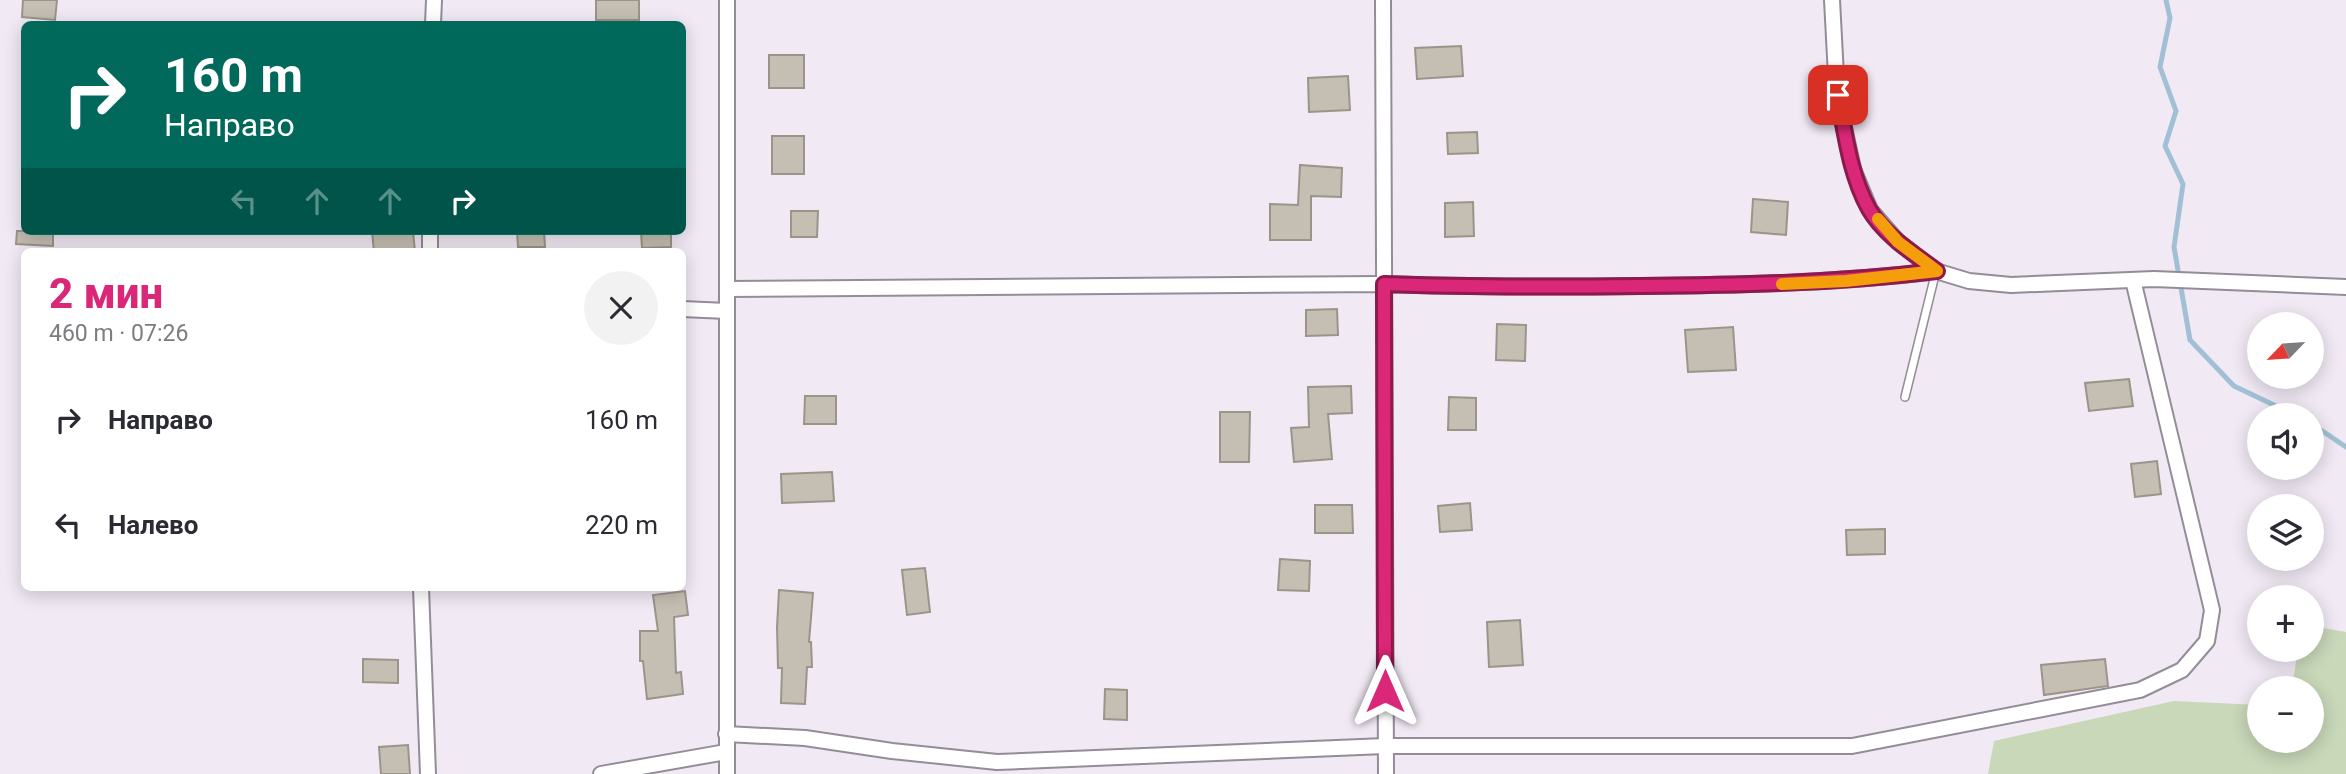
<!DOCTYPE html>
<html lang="ru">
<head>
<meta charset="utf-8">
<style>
  :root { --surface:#fff; --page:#f2f2f3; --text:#2b2b33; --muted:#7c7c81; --accent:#db2777 }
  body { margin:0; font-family:Roboto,sans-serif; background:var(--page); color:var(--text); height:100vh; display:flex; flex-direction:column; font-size:26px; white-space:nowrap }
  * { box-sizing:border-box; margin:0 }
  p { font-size:23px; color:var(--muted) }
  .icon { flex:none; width:38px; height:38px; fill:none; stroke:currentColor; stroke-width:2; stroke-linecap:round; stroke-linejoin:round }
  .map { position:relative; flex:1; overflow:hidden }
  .details { position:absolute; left:21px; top:248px; width:665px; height:343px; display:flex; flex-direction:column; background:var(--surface); border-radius:10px; box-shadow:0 4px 18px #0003 }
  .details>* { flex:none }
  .guide { position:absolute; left:21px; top:21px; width:665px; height:214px; border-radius:10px; box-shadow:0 4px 18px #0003; background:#00695c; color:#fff; overflow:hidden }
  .needle { width:46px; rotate:245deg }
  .tools { position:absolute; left:2247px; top:312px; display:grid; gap:14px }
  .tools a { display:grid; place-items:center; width:77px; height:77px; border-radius:50%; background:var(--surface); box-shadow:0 4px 18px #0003; font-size:35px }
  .pin { position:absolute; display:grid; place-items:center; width:60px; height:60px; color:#fff; margin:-30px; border-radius:14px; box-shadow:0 4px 10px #0006 }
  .me { position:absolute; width:77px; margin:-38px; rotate:0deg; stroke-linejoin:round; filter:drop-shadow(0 0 5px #0008) }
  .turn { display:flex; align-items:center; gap:24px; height:147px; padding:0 28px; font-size:32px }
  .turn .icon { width:91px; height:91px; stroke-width:2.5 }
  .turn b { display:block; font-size:49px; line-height:60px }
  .lanes { display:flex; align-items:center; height:66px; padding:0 28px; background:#0003; justify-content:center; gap:35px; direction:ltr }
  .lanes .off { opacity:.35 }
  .round { display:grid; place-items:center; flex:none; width:74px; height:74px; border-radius:37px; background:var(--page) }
  .head { display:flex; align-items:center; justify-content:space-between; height:119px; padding:0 28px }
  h1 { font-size:42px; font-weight:800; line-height:52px; color:var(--accent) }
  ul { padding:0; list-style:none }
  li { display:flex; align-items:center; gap:21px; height:105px; padding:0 28px }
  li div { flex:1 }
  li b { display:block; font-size:26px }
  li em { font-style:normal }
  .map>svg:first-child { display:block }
  .green { fill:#c8d8b9 }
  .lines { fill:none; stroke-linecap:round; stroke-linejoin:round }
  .stream { stroke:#a1c0d5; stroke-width:5 }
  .building { fill:#c5beb2; stroke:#9c9489; stroke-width:2 }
  .lane-casing { stroke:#948c97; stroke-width:10 }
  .street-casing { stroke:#948c97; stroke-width:18 }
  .lane { stroke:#fff; stroke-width:7 }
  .street { stroke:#fff; stroke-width:14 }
  .route-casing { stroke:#8e194d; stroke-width:18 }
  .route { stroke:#db2777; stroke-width:12 }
  .slow { stroke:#f59e0b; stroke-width:12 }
</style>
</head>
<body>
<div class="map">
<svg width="2346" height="774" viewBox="0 0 2346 774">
  <rect width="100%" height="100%" fill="#f1e9f4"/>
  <polygon class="green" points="2312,626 2346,632 2346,774 1988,774 1994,741 2174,701 2259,705 2259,740 2312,740 2312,688 2292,688 2298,649 2312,649"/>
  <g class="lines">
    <g class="stream">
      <polyline points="2166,0 2170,18 2160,67 2176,111 2165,146 2183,184 2174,247 2190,340 2234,386 2295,415"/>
      <polyline points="2312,424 2346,447"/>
    </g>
  </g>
  <g class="building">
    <polygon points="23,0 57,0 55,20 22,17"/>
    <rect x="596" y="0" width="43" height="20"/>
    <polygon points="1461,46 1463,76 1417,79 1415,48"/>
    <rect x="769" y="55" width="35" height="33"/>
    <polygon points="1348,76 1350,110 1309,112 1308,78"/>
    <polygon points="1477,132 1478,153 1448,154 1447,133"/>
    <rect x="772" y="136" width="32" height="38"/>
    <polygon points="1300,165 1342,168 1341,197 1311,196 1311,240 1270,240 1270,204 1298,205"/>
    <polygon points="1753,199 1788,202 1786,235 1751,232"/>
    <polygon points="1473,202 1474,236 1445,237 1445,203"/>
    <polygon points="791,211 818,211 817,237 791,237"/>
    <polygon points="17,231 53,231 53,246 16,244"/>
    <polygon points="372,231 413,231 415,252 374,252"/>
    <polygon points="517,231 544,231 545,247 518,247"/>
    <polygon points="641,231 671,231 671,247 642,248"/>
    <polygon points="1337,309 1338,335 1306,336 1306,310"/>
    <polygon points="1497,324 1526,325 1525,361 1496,360"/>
    <polygon points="1733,327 1736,370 1688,372 1685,330"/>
    <polygon points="2129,379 2133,406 2089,411 2085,383"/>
    <polygon points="1351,386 1352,413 1328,414 1332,459 1294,462 1291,428 1309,427 1308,387"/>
    <polygon points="805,396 836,396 836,424 804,424"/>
    <polygon points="1449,397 1476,398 1476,430 1448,430"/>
    <polygon points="1220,412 1250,412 1249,462 1220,462"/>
    <polygon points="2157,461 2161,494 2135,497 2131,464"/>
    <polygon points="832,472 834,501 782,503 781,474"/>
    <polygon points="1470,503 1472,530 1440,532 1438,506"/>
    <polygon points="1315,505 1352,505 1353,533 1315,533"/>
    <polygon points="1885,529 1885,554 1847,555 1846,530"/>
    <polygon points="1280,559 1310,561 1309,591 1278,590"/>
    <polygon points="925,568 930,612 907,615 902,570"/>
    <polygon points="779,590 813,593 809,642 811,642 812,667 807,667 805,704 781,703 782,668 778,668 777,627"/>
    <polygon points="685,591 688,615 674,617 676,673 681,672 683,694 647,699 643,661 640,661 640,631 658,631 653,595"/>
    <polygon points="1520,620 1523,665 1489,667 1487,622"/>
    <polygon points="363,659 398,660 398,683 363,682"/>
    <polygon points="2105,659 2108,686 2044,695 2041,665"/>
    <polygon points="1105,689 1127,690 1127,720 1104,719"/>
    <polygon points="408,745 410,774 381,774 379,747"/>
  </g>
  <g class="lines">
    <defs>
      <polyline id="lane" points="1905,397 1936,271"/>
      <g id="street">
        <polyline points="1383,0 1386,774"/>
        <polyline points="1832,0 1837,95 1853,169 1870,210 1898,242 1936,271 1969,281 2011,285 2154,279 2346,287"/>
        <polyline points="433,24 434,0"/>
        <polyline points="430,252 430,231"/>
        <path d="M727 289 1384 284C1471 287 1557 287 1644 286 1742 285 1839 283 1936 271"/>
        <polyline points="682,309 727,311"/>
        <polyline points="421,588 428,774"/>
        <polyline points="726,734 805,738 892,751 997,762 1385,746 1852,746 2140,690 2182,670 2207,641 2212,610 2133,280"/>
        <polyline points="601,774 726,752"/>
        <polyline points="727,774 727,0"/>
      </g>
    </defs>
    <use href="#lane" class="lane-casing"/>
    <use href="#street" class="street-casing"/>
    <use href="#lane" class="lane"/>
    <use href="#street" class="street"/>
  </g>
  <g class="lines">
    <defs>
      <path id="route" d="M1385 691 1384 284C1469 287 1554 287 1639 286 1739 285 1837 283 1937 271 1913 253 1884 235 1869 209 1850 175 1845 133 1838 95"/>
    </defs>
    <use href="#route" class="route-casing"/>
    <use href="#route" class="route"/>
    <polyline class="slow" points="1782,284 1846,281 1937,271 1898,242 1878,219"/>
  </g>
</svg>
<div class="tools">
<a><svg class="needle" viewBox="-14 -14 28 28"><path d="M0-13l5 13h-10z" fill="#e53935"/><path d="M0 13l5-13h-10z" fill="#7c7c81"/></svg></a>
<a><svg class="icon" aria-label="sound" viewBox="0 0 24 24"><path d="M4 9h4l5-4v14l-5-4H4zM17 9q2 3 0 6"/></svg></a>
<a><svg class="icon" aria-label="layers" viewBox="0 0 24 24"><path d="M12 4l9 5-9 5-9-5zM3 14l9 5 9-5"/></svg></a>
<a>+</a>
<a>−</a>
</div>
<div class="pin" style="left:1838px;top:95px;background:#d93025"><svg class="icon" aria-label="arrive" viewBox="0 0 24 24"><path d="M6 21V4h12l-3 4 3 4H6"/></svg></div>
<svg class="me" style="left:1385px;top:691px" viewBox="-20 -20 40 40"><path d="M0-17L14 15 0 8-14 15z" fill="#db2777" stroke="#fff" stroke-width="4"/></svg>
<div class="guide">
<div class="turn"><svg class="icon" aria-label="right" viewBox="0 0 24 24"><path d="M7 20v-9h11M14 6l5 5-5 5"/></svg><div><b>160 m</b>Направо</div></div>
<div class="lanes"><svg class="icon off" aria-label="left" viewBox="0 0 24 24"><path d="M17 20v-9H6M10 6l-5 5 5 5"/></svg><svg class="icon off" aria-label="ahead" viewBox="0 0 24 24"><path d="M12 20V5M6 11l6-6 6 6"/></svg><svg class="icon off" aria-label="ahead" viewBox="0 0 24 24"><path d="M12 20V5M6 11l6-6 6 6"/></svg><svg class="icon" aria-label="right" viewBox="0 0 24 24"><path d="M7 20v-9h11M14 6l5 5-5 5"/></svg></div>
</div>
<section class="details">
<div class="head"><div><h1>2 мин</h1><p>460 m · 07:26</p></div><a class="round"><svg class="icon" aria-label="close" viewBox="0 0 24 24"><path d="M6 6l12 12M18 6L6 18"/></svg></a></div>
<ul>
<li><svg class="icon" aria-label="right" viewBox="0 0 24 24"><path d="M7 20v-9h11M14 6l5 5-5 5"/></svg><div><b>Направо</b></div><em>160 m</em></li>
<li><svg class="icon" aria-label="left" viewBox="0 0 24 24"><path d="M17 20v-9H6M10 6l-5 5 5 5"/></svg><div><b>Налево</b></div><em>220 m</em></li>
</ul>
</section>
</div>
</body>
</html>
